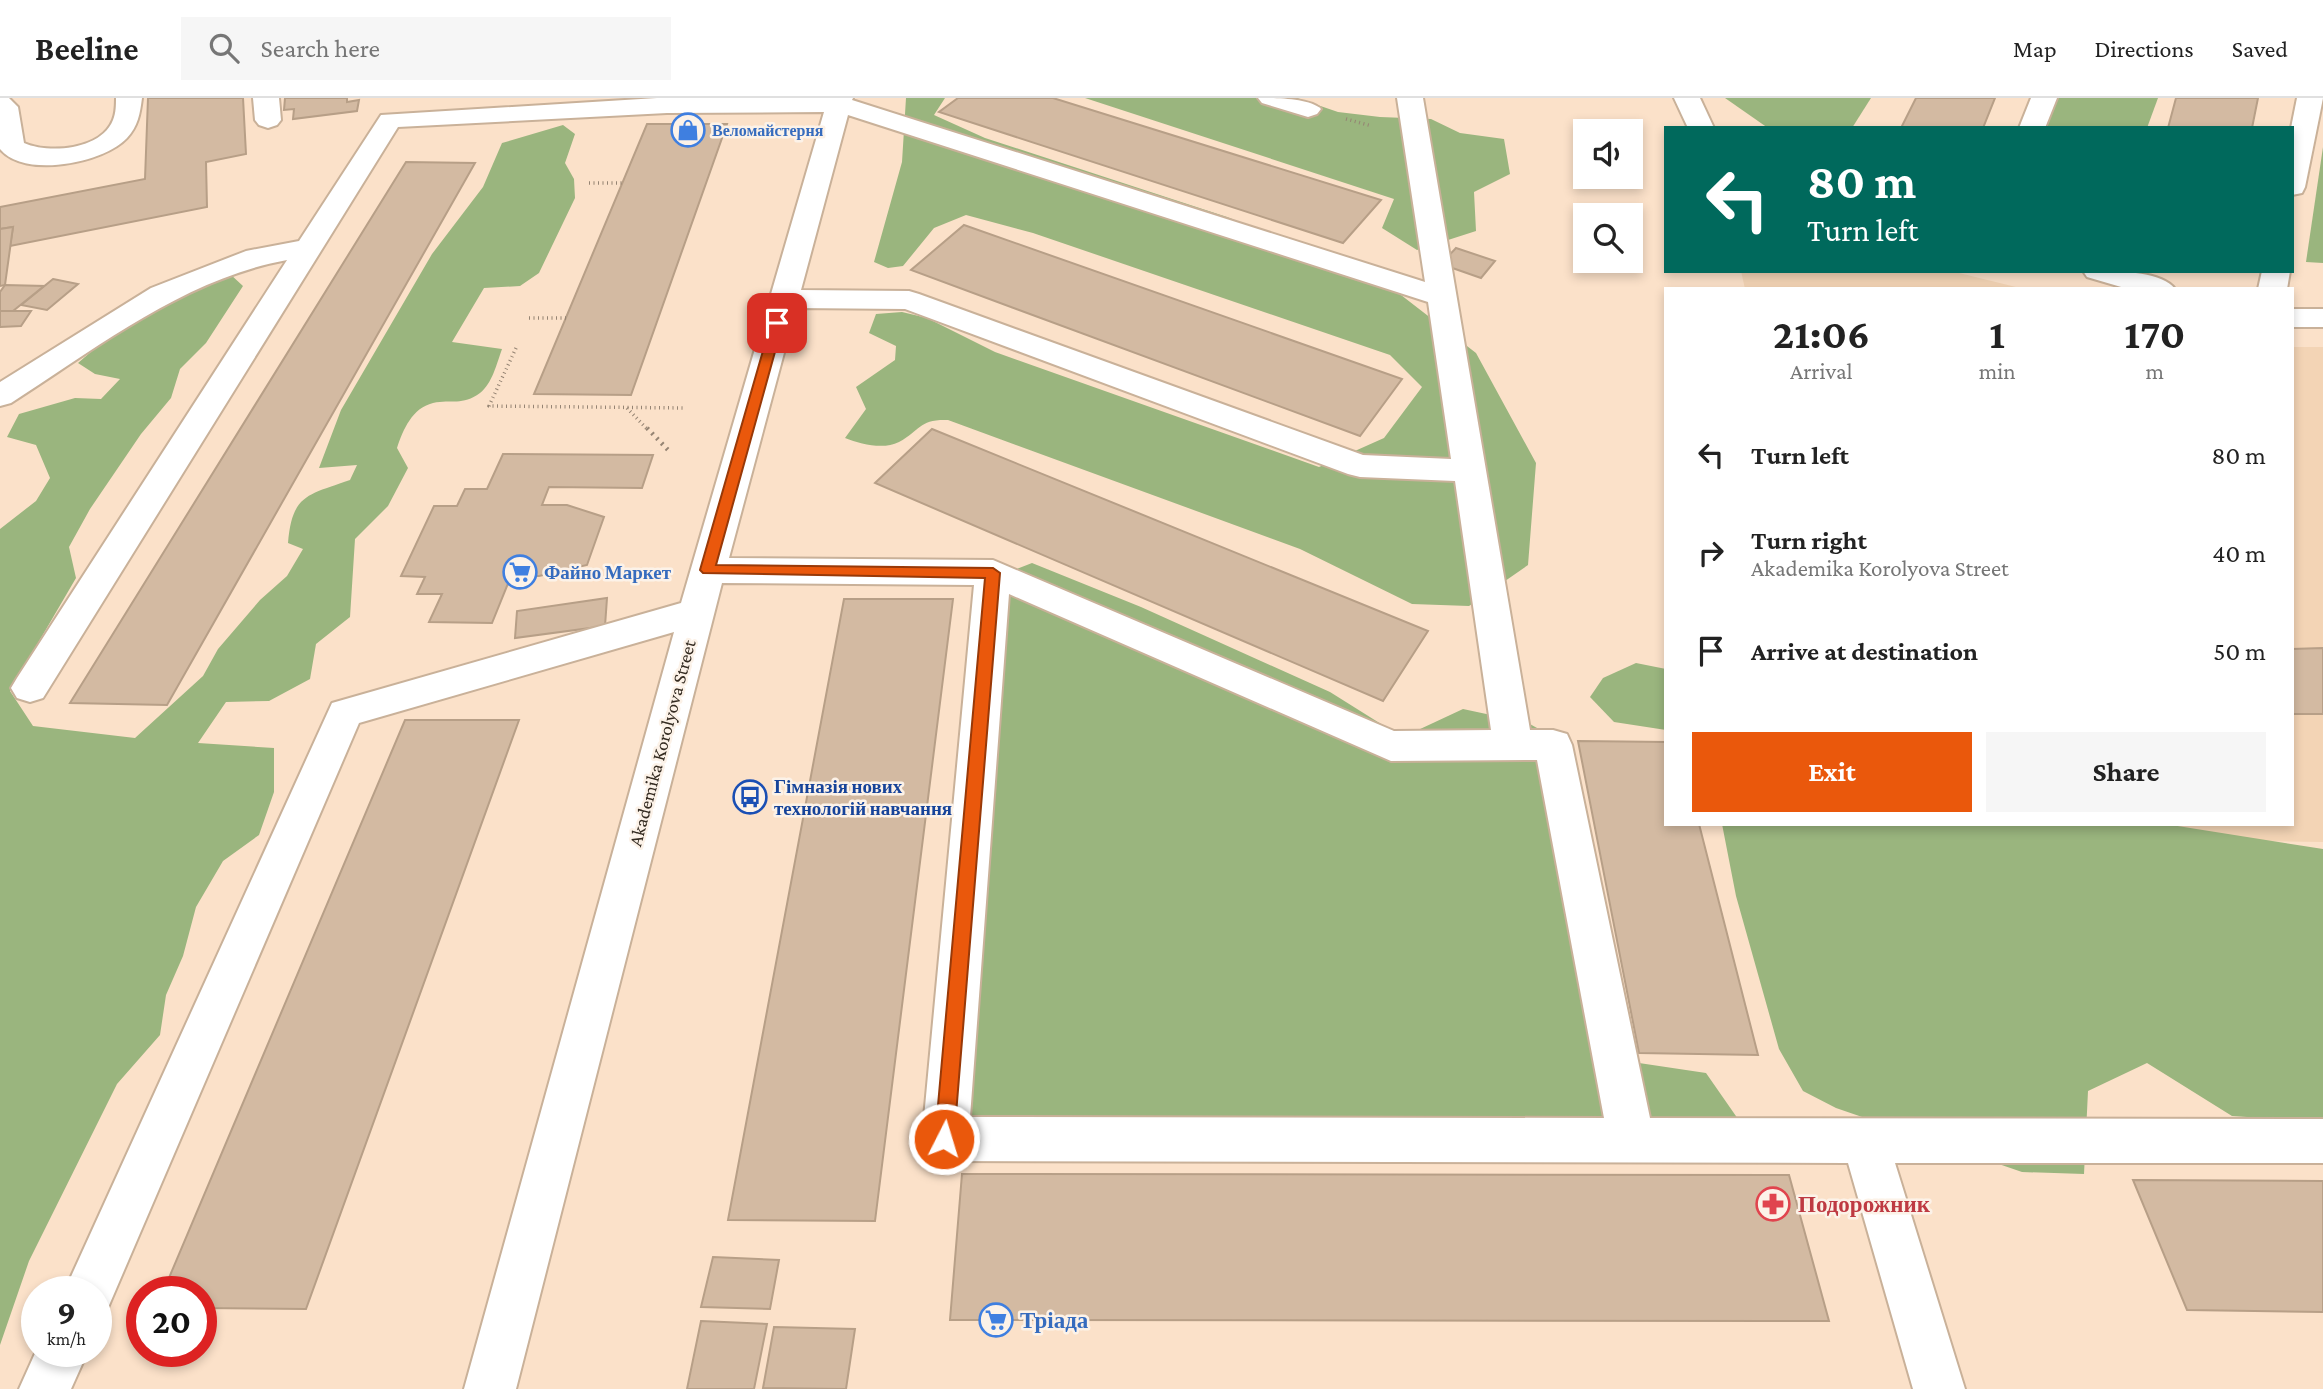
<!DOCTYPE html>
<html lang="en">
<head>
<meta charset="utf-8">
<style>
  :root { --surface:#fff; --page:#f6f6f6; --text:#222; --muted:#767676; --line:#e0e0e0; --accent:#ea580c }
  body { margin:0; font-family:"Crimson Pro",serif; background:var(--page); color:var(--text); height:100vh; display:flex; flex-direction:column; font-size:26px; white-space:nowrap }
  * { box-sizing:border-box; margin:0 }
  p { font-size:23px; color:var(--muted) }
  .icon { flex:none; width:38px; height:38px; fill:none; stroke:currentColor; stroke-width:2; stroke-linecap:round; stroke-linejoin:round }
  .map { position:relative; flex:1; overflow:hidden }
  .sheet { position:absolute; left:1664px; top:189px; width:630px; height:539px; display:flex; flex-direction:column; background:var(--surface); border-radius:0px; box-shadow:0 4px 10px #0003 }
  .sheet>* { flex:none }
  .guide { position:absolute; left:1664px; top:28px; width:630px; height:147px; border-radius:0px; box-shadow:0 4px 10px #0003; background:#00695c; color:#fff; overflow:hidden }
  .controls { position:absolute; left:1573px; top:21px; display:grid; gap:14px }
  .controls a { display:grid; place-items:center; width:70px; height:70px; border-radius:0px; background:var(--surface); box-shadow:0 4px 10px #0003; font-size:35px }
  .speed { position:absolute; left:21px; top:1178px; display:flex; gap:14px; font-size:35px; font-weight:700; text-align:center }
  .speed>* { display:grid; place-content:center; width:91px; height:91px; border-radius:50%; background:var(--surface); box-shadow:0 4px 10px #0003; line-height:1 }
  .speed small { font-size:18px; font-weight:400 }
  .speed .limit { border:10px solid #d22; background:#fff; color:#111 }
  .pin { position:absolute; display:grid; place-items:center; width:60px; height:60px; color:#fff; margin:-30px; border-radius:14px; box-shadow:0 4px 10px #0006 }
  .me { position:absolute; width:77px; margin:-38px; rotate:5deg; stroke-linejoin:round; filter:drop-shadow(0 0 5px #0008) }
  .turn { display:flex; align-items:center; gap:24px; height:147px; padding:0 28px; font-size:32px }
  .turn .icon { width:91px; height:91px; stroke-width:2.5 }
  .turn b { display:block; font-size:49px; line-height:60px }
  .eta { display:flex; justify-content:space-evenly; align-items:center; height:119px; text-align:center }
  .eta b { font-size:42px; font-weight:700; line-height:49px }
  .button { display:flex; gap:14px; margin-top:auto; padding:14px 28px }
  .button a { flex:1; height:80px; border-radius:0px; background:var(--accent); color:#fff; font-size:28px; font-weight:700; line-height:80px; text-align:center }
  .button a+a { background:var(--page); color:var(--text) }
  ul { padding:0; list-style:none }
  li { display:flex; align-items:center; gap:21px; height:98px; padding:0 28px }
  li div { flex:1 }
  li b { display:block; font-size:26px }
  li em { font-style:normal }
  header { display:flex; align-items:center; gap:42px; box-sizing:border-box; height:98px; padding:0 35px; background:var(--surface); border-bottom:2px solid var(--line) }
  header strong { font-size:33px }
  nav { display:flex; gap:38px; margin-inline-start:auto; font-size:24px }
  .search { width:490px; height:63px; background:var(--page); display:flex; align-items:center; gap:18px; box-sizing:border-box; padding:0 24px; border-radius:0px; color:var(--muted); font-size:26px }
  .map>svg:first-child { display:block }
  .built { fill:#f3d4b5 }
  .forest { fill:#9ab57e }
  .building { fill:#d3baa2; stroke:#b79f87; stroke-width:2 }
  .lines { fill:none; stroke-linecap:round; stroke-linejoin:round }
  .minor-casing { stroke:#c9b199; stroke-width:4 }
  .path-far1 { stroke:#958473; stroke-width:3.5; stroke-dasharray:1 3.5; stroke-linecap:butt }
  .path { stroke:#958473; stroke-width:4.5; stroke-dasharray:2 5; stroke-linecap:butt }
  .minor { fill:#fff; fill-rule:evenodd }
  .route { fill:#ea580c; stroke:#983908; stroke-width:2 }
  .labels { text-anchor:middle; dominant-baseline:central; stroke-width:5; stroke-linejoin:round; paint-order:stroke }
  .far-shop-label { font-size:16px; font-weight:bold; fill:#366cbe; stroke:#fcf2e8; text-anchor:start }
  .shop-label { font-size:19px; font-weight:bold; fill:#366cbe; stroke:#fcf2e8; text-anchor:start }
  .street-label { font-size:19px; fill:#342b21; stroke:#fcf2e8 }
  .transit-label { font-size:19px; font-weight:bold; fill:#164399; stroke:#fcf2e8; text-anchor:start }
  .near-health-label { font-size:23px; font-weight:bold; fill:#be3a42; stroke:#fcf2e8; text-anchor:start }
  .near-shop-label { font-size:23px; font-weight:bold; fill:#366cbe; stroke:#fcf2e8; text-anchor:start }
</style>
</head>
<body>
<header>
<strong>Beeline</strong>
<div class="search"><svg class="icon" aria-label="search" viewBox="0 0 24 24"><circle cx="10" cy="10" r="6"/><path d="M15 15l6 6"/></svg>Search here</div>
<nav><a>Map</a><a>Directions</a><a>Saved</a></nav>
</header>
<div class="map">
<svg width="2323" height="1291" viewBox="0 0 2323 1291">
  <rect width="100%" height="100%" fill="#fbe1c9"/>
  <g class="built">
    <polygon points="1741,173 1951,173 2024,191 1745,191"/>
    <polygon points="2293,249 2323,249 2323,744 1936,739 1931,726 2292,726"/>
  </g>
  <g class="forest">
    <path d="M906 0H945L934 17 985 40 1227 119 1312 152 1401 197 1476 255 1536 365 1528 467 1469 508 1412 506 1300 451 948 322C919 321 921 332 899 344 883 352 861 346 845 340L866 311 856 289 895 262 896 248 869 235 876 216 902 214 927 220 995 254 1319 369 1384 340 1422 289 1390 257 1033 135 966 117 934 130 903 168 888 170 874 164 902 64Z"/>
    <polygon points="1085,0 1297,0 1338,14 1380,19 1431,21 1460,35 1504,41 1510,76 1474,94 1476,133 1417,152 1382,130 1394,101"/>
    <polygon points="1725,0 1871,0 1852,30 1768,30"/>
    <polygon points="2051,0 2158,0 2147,30 2041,30"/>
    <path d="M563 27 575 36 565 65 574 81 575 100 539 175 520 188 484 190 452 244 502 251C497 265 492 286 480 295 462 308 452 301 433 305 412 310 403 332 397 350L408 370 388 408 355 441 350 519 316 546 310 581 269 603 226 604 198 645 274 650V694L259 737 223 763 196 809 183 858 166 897 160 937 117 986 29 1163 0 1247V431L36 403 50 380 36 347 7 339 19 316 75 300 101 301 120 281 95 276 78 265 114 234 151 212 230 176 243 188 206 245 180 271 171 300 141 336 90 411 69 449 76 480 10 593 33 628 135 640 203 578 218 551 260 502 287 478 303 451 288 445C292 396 308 397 350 382L357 367 319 370 341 312 432 156 483 89 502 45Z"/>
    <polygon points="2323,49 2323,165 2306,164"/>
    <polygon points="1032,465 1141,509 1330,594 1389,631 1418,632 1463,611 1528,625 1566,646 1621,947 1639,965 1706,975 1738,1021 968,1030 979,486"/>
    <polygon points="1636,565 1666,571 1666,632 1614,624 1590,599 1603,580"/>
    <polygon points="1722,726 2165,726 2323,751 2323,1024 2232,1018 2147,965 2088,993 2084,1076 2022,1074 1836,1010 1803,993 1779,951 1736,798"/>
  </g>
  <g class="building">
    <polygon points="148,0 243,0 246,56 206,64 207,109 10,148 13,129 0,131 0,109 145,81"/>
    <polygon points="285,0 347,0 347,4 359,2 357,13 293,21 294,11 284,12"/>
    <polygon points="958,0 1053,0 1381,102 1343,145 939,14"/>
    <polygon points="1916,0 1995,0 1983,30 1901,30"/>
    <polygon points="2176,0 2258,0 2252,30 2168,30"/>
    <polygon points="647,26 727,26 631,297 534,296"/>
    <polygon points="406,64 475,65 167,607 70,605"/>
    <polygon points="964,127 1402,281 1360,338 911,172"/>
    <polygon points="13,129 5,187 0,188 0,131"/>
    <polygon points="1456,150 1495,163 1481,180 1441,166"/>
    <polygon points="53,181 78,186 47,212 21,207"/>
    <polygon points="5,187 44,188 13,213 0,213 0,194"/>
    <polygon points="0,213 31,213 21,228 0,229"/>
    <polygon points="932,331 1428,533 1383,603 875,385"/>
    <polygon points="503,356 653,357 642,390 549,389 542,407 567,407 604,419 587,467 539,478 511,478 492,525 429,524 442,496 417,496 425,479 401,478 434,408 457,408 465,391 487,391"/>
    <polygon points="607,500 605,528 515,540 517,513"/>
    <polygon points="844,501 953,501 875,1123 728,1122"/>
    <polygon points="2323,550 2323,616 2292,616 2292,551"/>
    <polygon points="405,622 519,622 306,1211 201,1210 201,1194 163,1194"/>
    <polygon points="1578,643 1666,644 1666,726 1699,726 1758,957 1639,955"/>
    <polygon points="962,1076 1789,1077 1829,1223 950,1222"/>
    <polygon points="2133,1082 2323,1083 2323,1214 2187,1212"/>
    <polygon points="713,1159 779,1162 770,1211 701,1209"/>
    <polygon points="701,1223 767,1226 754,1291 687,1291"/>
    <polygon points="774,1229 855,1231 846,1291 763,1290"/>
  </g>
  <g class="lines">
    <defs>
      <g id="minor">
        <path d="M0 0H9L18 9 24 45C49 56 101 52 113 22 116 15 116 7 116 0H142C140 16 138 28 127 40 104 65 24 81 0 51Z"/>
        <polygon points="253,0 279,0 281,22 277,27 268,30 259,27 255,22"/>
        <path d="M657 0H853L852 2 1425 184 1397 0H1423L1530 632H1553L1567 636 1572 647 1650 1020 2323 1021V1065H1895L1965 1291H1913L1848 1065 945 1063 928 1057 922 1041 974 487 722 485 516 1291H464L674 534 359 625 107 1212 96 1216V1194H64L332 605 681 505 824 14 667 15 398 29 43 600 30 604 17 600 11 590 17 580 287 162C184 181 97 250 11 305L0 308V284L151 190 246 153 299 143 381 17ZM848 17 1428 204 1451 361 1363 357 919 196 909 193 801 192ZM796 210 905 211 1348 376 1360 379 1455 383 1491 632 1394 633 993 462 729 460ZM1009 496 1391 663 1537 662 1604 1020 970 1019Z"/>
        <path d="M1258 0C1276 0 1309 0 1321 11L1317 16 1308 19 1262 5Z"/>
        <polygon points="1674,0 1700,0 1714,30 1688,30"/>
        <polygon points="2031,0 2057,0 2045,30 2019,30"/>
        <polygon points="2297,0 2323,0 2305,89 2302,95 2292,97 2291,30"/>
        <path d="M2083 173C2106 173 2161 171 2175 191H2128L2087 179Z"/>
        <polygon points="2262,173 2290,173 2287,191 2258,191"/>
        <rect x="2292" y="211" width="31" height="18"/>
        <polygon points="37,1251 37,1253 88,1253 71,1291 19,1291"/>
      </g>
    </defs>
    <use href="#minor" class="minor-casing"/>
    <g class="path-far1">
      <polyline points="1346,21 1372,28"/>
      <polyline points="589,85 623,85"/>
      <polyline points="529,220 567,220"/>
      <polyline points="516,250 489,308 685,310"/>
      <polyline points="627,310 648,332"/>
    </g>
    <polyline class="path" points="647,330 670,354"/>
    <use href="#minor" class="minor"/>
  </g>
  <polygon class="route" points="777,221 783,225 716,467 993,470 1000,475 954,1041 951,1047 944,1050 938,1047 935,1041 985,480 703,475 700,472 771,225"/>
  <defs>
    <symbol id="shop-ring" viewBox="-11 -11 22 22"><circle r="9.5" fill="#fcf2e8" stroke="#3f7fe0" stroke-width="1.5"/><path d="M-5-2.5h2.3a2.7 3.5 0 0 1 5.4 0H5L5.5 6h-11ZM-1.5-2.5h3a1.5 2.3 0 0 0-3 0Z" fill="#3f7fe0"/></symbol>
    <symbol id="supermarket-ring" viewBox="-11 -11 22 22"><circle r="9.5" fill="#fcf2e8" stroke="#3f7fe0" stroke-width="1.5"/><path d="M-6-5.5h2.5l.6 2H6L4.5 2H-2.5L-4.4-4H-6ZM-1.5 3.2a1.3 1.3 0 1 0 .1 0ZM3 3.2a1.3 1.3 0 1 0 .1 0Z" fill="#3f7fe0"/></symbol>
    <symbol id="bus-ring" viewBox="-11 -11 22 22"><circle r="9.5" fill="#fcf2e8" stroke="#1a4fb4" stroke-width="1.5"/><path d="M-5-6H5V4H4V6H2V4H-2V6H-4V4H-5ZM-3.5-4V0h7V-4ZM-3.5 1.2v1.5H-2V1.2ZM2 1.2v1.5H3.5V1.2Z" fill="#1a4fb4"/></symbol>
    <symbol id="pharmacy-ring" viewBox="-11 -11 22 22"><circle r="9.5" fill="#fcf2e8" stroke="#e0444e" stroke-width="1.5"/><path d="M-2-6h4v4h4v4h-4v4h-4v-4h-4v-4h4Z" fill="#e0444e"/></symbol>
  </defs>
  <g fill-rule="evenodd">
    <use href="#shop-ring" x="669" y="13" width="38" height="38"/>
    <use href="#supermarket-ring" x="501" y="455" width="38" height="38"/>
    <use href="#bus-ring" x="731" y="680" width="38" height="38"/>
    <use href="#pharmacy-ring" x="1754" y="1087" width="38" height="38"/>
    <use href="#supermarket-ring" x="977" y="1203" width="38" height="38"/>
  </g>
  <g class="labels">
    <g class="far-shop-label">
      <text x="712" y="32">Веломайстерня</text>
    </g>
    <g class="shop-label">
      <text x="544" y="474">Файно Маркет</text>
    </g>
    <g class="street-label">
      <text transform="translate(662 645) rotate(-75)">Akademika Korolyova Street</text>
    </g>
    <g class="transit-label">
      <text x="774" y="688">Гімназія нових<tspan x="774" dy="22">технологій навчання</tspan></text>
    </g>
    <g class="near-health-label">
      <text x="1798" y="1106">Подорожник</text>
    </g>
    <g class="near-shop-label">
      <text x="1020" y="1222">Тріада</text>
    </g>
  </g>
</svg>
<div class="controls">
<a><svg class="icon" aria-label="sound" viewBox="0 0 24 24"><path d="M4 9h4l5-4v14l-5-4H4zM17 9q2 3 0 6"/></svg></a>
<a><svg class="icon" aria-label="search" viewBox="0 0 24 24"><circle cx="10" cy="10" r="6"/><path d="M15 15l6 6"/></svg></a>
</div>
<div class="speed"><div>9<small>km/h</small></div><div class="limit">20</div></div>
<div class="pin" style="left:777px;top:225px;background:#d93025"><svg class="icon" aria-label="arrive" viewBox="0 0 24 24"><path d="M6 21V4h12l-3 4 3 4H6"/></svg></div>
<svg class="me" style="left:944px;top:1041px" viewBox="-20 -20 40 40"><circle r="17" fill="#ea580c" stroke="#fff" stroke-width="3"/><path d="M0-11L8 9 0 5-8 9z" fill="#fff"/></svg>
<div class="guide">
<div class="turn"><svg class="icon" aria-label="left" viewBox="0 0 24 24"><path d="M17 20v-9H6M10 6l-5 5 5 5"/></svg><div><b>80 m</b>Turn left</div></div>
</div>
<section class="sheet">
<div class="eta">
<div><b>21:06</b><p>Arrival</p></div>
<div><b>1</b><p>min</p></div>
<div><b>170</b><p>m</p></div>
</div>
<ul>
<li><svg class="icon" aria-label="left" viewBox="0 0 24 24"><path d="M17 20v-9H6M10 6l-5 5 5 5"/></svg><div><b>Turn left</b></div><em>80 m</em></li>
<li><svg class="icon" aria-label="right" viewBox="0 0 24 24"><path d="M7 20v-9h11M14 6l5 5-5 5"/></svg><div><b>Turn right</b><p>Akademika Korolyova Street</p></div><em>40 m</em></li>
<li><svg class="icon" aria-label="arrive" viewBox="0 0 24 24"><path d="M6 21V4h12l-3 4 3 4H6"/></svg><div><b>Arrive at destination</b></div><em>50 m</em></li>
</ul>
<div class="button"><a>Exit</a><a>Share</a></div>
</section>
</div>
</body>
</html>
